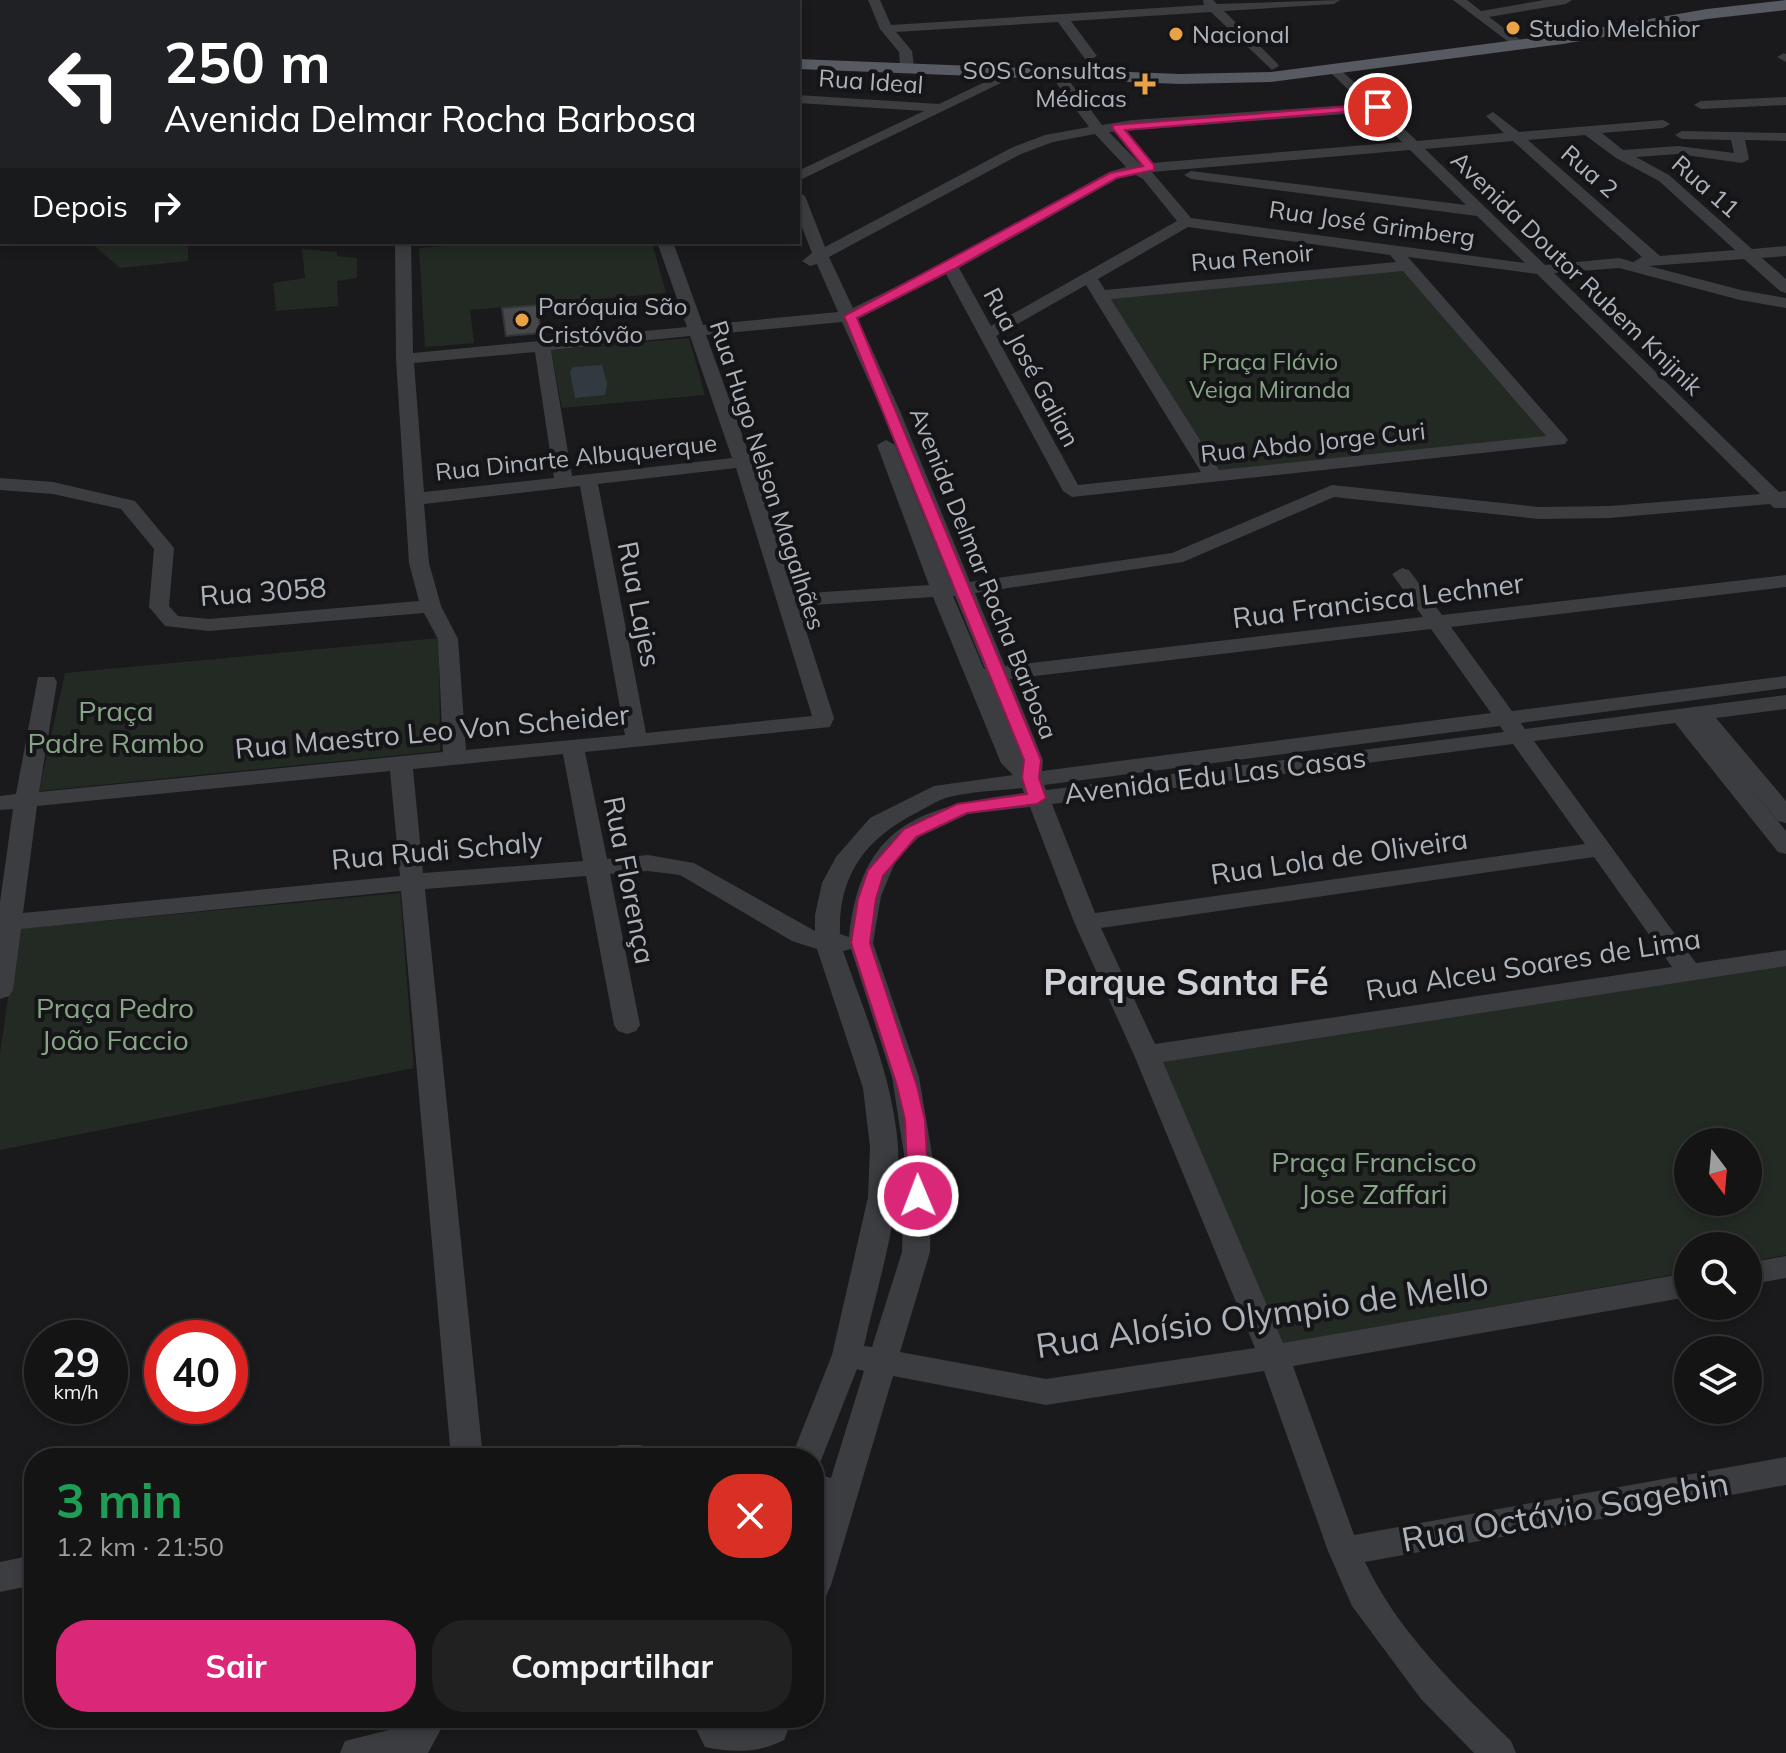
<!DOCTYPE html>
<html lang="pt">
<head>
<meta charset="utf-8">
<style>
  :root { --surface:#141415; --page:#212122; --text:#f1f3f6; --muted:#9d9ea0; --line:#333334; --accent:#db2777 }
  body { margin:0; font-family:Mulish,sans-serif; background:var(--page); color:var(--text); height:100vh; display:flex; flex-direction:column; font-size:30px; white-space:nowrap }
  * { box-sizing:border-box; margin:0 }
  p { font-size:26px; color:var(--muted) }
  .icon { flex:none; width:44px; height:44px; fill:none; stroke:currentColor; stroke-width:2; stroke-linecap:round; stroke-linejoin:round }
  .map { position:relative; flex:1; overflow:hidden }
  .sheet { position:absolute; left:24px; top:1448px; width:800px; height:280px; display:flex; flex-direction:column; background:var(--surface); border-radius:32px; box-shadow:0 4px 12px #0003,0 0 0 2px var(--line) }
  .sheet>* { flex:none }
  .top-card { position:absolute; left:0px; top:0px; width:800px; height:244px; box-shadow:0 4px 12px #0003,0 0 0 2px var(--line); background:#202124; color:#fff; overflow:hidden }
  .needle { width:52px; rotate:164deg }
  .tools { position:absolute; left:1674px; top:1128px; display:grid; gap:16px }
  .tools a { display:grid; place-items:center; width:88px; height:88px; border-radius:50%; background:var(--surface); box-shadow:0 4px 12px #0003,0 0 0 2px var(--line); font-size:40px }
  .speed { position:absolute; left:24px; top:1320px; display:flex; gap:16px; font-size:40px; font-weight:700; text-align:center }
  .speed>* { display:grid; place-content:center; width:104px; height:104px; border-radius:50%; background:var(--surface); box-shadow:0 4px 12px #0003,0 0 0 2px var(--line); line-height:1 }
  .speed small { font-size:20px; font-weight:400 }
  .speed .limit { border:12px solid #d22; background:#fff; color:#111 }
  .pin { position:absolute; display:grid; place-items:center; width:68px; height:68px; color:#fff; margin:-34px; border:4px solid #fff; border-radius:50%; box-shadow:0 2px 8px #0007 }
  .me { position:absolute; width:88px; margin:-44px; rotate:359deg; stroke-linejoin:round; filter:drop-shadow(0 0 6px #0008) }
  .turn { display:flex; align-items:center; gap:28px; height:168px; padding:0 32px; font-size:36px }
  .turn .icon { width:104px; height:104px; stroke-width:2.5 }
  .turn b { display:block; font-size:56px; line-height:68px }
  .then { display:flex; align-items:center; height:76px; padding:0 32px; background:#0003; gap:16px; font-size:30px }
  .round { display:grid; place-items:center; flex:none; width:84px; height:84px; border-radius:32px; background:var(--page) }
  .headline { display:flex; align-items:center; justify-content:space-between; height:136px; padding:0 32px }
  h1 { font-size:48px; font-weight:700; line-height:60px; color:#1e9e55 }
  .cta { display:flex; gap:16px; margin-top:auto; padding:16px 32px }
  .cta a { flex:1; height:92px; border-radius:32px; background:var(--accent); color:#fff; font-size:32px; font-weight:700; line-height:92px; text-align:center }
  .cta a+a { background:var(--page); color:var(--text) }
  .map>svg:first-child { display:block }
  .green { fill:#222a23; fill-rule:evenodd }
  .water { fill:#303a40 }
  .building { fill:#47484c; stroke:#343538; stroke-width:2 }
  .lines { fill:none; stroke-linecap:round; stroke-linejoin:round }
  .minor { fill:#3b3d41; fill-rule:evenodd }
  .major { fill:#575a60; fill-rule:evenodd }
  .route { fill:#db2777; stroke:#8e194d; stroke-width:2 }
  .poi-dot { fill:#e9a346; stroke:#151517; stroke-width:3 }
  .labels { text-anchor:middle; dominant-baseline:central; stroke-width:8; stroke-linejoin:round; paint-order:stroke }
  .far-poi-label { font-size:24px; fill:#adb3bb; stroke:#151517; text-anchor:start }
  .far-street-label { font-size:24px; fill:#adb3bb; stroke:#151517 }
  .far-park-label { font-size:24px; fill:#87a586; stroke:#151517 }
  .street-label { font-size:28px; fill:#adb3bb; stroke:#151517 }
  .park-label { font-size:28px; fill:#87a586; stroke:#151517 }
  .near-street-label { font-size:34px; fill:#adb3bb; stroke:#151517 }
  .district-label { font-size:36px; font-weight:bold; fill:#ced1d7; stroke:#151517 }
</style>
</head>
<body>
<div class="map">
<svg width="1786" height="1753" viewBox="0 0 1786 1753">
  <rect width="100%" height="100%" fill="#1a1a1c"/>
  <g class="green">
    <polygon points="90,242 188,242 188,261 120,268"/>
    <polygon points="499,242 652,242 666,293 470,310 474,343 425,347 419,248"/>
    <polygon points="302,249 337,252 337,256 357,258 357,278 337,281 338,306 276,311 273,283 305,278"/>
    <polygon points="1404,270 1547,437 1220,472 1110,297"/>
    <polygon points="689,338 705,395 562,408 551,350"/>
    <polygon points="439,638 440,751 39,791 65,673"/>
    <polygon points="400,893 414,1068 0,1150 0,1053 18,929"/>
    <path d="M1786 965V1255L1748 1262V1246H1688V1272L1282 1344 1160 1061ZM1688 1142H1748V1202H1688Z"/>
  </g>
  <polygon class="water" points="602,365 607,384 605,395 575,398 570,372 573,367"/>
  <polygon class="building" points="537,305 541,333 506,336 502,308"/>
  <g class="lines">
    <g class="minor">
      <rect x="655" y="0" width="12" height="2"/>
      <polygon points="746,0 788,0 745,2"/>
      <polygon points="868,0 880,0 891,25 1204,5 1203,0 1213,0 1217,4 1340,0 1334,4 1224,11 1277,63 1279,66 1272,70 1211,12 1071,21 1097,56 1090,60 1085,59 1058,22 896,32 912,51 914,66 907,70 900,66 899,52 880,29"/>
      <polygon points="1453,0 1467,0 1481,11 1544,0 1572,0 1566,4 1489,17 1523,42 1524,45 1518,49"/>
      <polygon points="1784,53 1786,54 1786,62 1777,57"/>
      <path d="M1336 66 1378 103 1388 104 1390 107 1385 111 1417 141 1504 133 1486 116 1493 112 1519 132 1663 120 1670 124 1663 128 1602 133 1623 150 1678 146 1734 153 1731 140 1682 139 1675 135 1682 131 1786 133V141L1745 140 1749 159 1742 163 1678 154 1636 157 1669 175 1752 249 1786 246V256L1762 258 1786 279V293L1780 291 1744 259 1649 266 1741 290 1786 298V308L1740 300 1619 268 1554 273 1779 492 1786 491V508H1774L1770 504 1610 518 1539 519 1334 497 1183 562 975 593 1005 666 1423 617 1392 574 1402 568 1409 570 1442 615 1786 575V587L1451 627 1512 711 1786 676V688L1521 723 1525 729 1786 695V709L1716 718 1786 801V823L1778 821 1747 784 1786 831V854L1778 852 1675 723 1534 741 1696 963 1786 950V966L1163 1062 1283 1343 1688 1273V1297L1293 1366 1354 1535 1786 1457V1485L1365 1562C1397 1631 1457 1688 1511 1741L1516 1753H1474L1421 1699 1352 1606 1328 1551 1264 1371 1046 1405 893 1376 831 1585 826 1596 814 1600V1532L823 1503 814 1501V1473L831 1478 864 1371 857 1369 818 1468 814 1469V1458H791L832 1355 868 1197 870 1147 863 1088 817 949 792 941 680 875 648 871 610 874 640 1025 636 1031 627 1034 618 1031 614 1025 586 876 425 889 483 1458H451L401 891 21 929 13 990 9 996 0 999V902L13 809 0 810V796L16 794 38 677H54L57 682 39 792 443 752 438 639 424 613 209 631 165 626 149 607 154 549 121 509 53 494 0 490V478L53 482 135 501 174 548 169 606 178 616 209 619 419 601 409 563 396 359 395 242H411L413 353 687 327 657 242H673L703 325 838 312 817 264 810 266 802 261 812 253 798 217V192L805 196 825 247 1011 148 1045 135 1089 127 1049 73 1056 69 1061 70 1102 125 1132 120 1363 104 1331 73V67ZM1371 112 1402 142 1140 164 1109 132ZM1095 134 1126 167 1109 172 944 263 853 308 829 257 1021 154 1053 142ZM1585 135 1616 158 1659 181 1735 250 1660 256 1528 140ZM1513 141 1642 257 1633 262 1619 258 1545 265 1425 149ZM1410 150 1466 205 1191 171 1184 175 1191 179 1477 216 1525 263 1191 218 1152 172ZM1134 174 1143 179 1177 221 991 326 959 268 1119 178ZM1188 227 1390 255 1396 262 1105 290 1098 279ZM1408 257 1537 274 1760 494 1610 506 1539 507 1332 485 1172 553 970 582 900 411 858 319 946 274 1063 491 1072 497 1565 444 1568 440 1565 436ZM1403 271 1546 436 1219 470 1111 299ZM1086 285 1201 472 1078 485 996 336ZM842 322 882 411 951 584 895 445 886 440 877 445 929 585 794 594 752 462 706 335ZM690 336 732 458 572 476 551 350ZM535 352 554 478 424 492 414 363ZM736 468 812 716 646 733 598 484ZM580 486 625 735 466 750 458 639 441 606 429 563 424 504ZM953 596H955L985 669H984ZM933 597 1001 763 1013 775 934 786 870 818 836 857 822 883 815 915V931L694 863 648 855 607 859 585 752 830 727 834 718 798 606ZM1431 629 1491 713 1042 771 1043 760 1010 679ZM1500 726 1504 732 1046 790 1044 785ZM1513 744 1585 844 1095 913 1052 804ZM563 754 583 861 423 873 413 769ZM390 771 400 876 23 913 37 806ZM1022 788 1024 793C924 806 861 822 849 937L840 934C838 876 865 839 916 813 926 808 938 800 949 797 972 791 999 791 1022 788ZM1030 807 1074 922 1134 1055 1255 1348 1046 1379 900 1352 930 1252 932 1154 919 1077 873 943 881 896 897 858 919 837 968 814ZM1594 857 1672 967 1155 1044 1101 928ZM851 949 892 1077 904 1154 902 1252 872 1347 864 1346C878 1282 902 1212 898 1146 893 1079 865 1014 843 951Z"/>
      <polygon points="1014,68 1026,71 798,181 798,171 924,111 798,103 798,95 939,104"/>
      <polygon points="1786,97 1786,105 1701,109 1694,105 1701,101"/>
      <polygon points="1786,1256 1786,1278 1748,1285 1748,1263"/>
      <polygon points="620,1445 640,1445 651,1448 656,1458 604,1458 609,1448"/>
      <polygon points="34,1555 34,1585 0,1592 0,1562"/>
      <polygon points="410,1718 447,1718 428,1753 340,1753 345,1741 405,1726"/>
      <path d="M698 1718H793L784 1740C759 1753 733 1753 705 1747L696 1729Z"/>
    </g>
    <g class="major">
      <polygon points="549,0 565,0 566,2 550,2"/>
      <polygon points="1786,0 1786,10 1707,19 1563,44 1271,82 1180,84 798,69 798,59 1180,74 1271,72 1563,34 1707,9"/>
      <polygon points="2,172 2,184 0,185 0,173"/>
    </g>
  </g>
  <polygon class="route" points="1378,104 1384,107 1382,109 1125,130 1154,165 1154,170 1117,178 954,269 857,318 1041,760 1039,778 1046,798 1037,804 967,813 916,837 883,876 876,899 870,943 917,1086 925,1120 929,1196 926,1202 911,1202 908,1196 905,1120 897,1086 851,943 858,899 868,870 904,829 957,804 1027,794 1022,778 1024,760 844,316 1110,173 1143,166 1113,129 1113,125"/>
  <g class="poi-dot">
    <circle cx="1513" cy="28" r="8"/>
    <circle cx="1176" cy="34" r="8"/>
    <path d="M1141 72h8v8h8v8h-8v8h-8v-8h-8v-8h8z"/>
    <circle cx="522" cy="320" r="8"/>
  </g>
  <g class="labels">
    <g class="far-poi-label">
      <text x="1529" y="28">Studio Melchior</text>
      <text x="1192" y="34">Nacional</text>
      <text x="1127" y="70" text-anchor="end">SOS Consultas<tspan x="1127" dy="28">Médicas</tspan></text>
      <text x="538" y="306">Paróquia São<tspan x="538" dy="28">Cristóvão</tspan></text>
    </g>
    <g class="far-street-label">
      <text transform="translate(871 81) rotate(4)">Rua Ideal</text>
      <text transform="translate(1590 171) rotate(41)">Rua 2</text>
      <text transform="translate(1706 186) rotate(41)">Rua 11</text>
      <text transform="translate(1372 223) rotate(8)">Rua José Grimberg</text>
      <text transform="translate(1252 257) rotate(-5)">Rua Renoir</text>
      <text transform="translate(1577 273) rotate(44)">Avenida Doutor Rubem Knijnik</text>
      <text transform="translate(1032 367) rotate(62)">Rua José Galian</text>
      <text transform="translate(1313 442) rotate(-6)">Rua Abdo Jorge Curi</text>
      <text transform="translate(576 457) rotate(-6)">Rua Dinarte Albuquerque</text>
      <text transform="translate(768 475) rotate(72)">Rua Hugo Nelson Magalhães</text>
      <text transform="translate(984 573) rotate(68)">Avenida Delmar Rocha Barbosa</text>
    </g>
    <g class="far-park-label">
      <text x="1270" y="361">Praça Flávio<tspan x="1270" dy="28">Veiga Miranda</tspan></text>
    </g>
    <g class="street-label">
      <text transform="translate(263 591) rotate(-4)">Rua 3058</text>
      <text transform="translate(1378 600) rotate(-7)">Rua Francisca Lechner</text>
      <text transform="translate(640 604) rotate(79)">Rua Lajes</text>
      <text transform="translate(432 731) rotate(-5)">Rua Maestro Leo Von Scheider</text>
      <text transform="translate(1215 775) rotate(-7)">Avenida Edu Las Casas</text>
      <text transform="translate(437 850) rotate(-5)">Rua Rudi Schaly</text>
      <text transform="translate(1339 856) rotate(-8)">Rua Lola de Oliveira</text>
      <text transform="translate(630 880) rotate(79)">Rua Florença</text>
      <text transform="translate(1533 964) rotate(-9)">Rua Alceu Soares de Lima</text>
    </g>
    <g class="park-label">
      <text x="116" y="710">Praça<tspan x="116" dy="32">Padre Rambo</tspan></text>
      <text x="115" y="1007">Praça Pedro<tspan x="115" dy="32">João Faccio</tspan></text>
      <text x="1374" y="1161">Praça Francisco<tspan x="1374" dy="32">Jose Zaffari</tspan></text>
    </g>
    <g class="near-street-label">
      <text transform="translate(1262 1314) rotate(-8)">Rua Aloísio Olympio de Mello</text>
      <text transform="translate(1565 1511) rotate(-10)">Rua Octávio Sagebin</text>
    </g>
    <g class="district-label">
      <text x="1186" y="981">Parque Santa Fé</text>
    </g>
  </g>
</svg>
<div class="tools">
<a><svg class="needle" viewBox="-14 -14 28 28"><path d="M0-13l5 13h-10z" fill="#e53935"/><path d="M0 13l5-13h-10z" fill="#9d9ea0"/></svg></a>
<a><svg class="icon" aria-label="search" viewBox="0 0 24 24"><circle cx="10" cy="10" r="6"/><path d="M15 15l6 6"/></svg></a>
<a><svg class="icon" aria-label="layers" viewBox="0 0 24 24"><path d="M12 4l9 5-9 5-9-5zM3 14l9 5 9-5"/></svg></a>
</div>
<div class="speed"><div>29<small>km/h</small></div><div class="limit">40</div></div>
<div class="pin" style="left:1378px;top:107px;background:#d93025"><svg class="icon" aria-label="arrive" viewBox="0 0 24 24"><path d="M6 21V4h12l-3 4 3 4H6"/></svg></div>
<svg class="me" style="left:918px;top:1196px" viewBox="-20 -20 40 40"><circle r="17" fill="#db2777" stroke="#fff" stroke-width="3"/><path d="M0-11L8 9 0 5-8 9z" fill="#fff"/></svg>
<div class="top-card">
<div class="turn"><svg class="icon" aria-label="left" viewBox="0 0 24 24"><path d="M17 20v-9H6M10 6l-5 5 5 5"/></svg><div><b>250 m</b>Avenida Delmar Rocha Barbosa</div></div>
<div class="then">Depois<svg class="icon" aria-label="right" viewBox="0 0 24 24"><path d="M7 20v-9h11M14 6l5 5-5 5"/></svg></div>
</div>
<section class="sheet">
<div class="headline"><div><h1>3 min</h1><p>1.2 km · 21:50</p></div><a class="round" style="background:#d93025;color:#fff"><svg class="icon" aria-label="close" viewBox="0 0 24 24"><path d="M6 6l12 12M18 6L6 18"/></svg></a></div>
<div class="cta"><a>Sair</a><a>Compartilhar</a></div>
</section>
</div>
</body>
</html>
